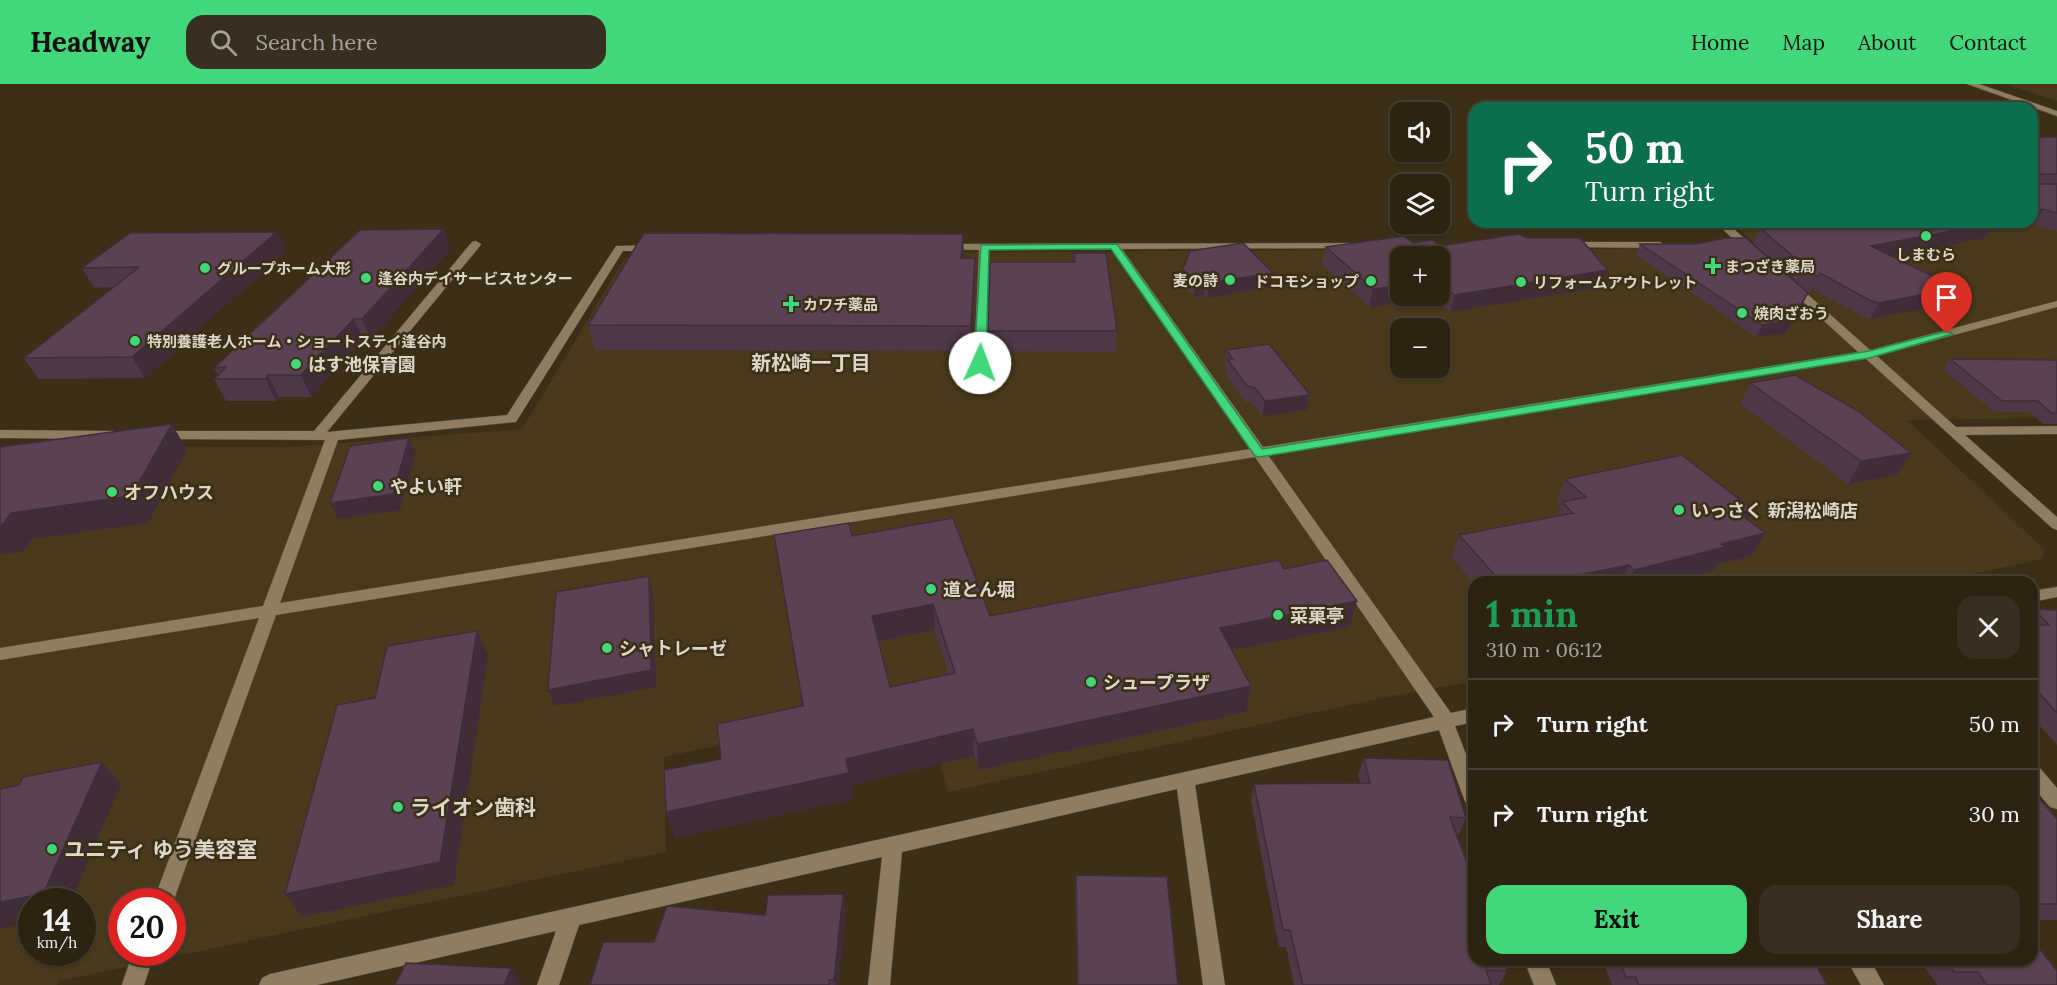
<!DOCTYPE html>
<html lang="en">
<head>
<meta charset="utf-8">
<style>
  :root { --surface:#2c2312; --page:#382f20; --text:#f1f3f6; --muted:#a6a49f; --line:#484032; --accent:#42d77b }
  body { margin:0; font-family:Lora,"Noto Sans JP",serif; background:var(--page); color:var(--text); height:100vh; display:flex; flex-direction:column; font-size:22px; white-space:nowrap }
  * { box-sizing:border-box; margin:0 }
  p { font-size:20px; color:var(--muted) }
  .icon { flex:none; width:33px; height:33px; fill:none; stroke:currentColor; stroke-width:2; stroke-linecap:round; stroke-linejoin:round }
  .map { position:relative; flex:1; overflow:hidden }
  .panel { position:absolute; left:1468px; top:492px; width:570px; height:390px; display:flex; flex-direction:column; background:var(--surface); border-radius:18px; box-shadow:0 2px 4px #0004,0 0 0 2px var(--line) }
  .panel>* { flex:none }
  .guide { position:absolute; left:1468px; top:18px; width:570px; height:126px; border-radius:18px; box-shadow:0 2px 4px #0004,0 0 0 2px var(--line); background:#0b6e4f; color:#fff; overflow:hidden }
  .buttons { position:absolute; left:1390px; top:18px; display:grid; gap:12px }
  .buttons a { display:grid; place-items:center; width:60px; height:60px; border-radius:12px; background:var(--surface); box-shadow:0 2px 4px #0004,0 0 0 2px var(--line); font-size:30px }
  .speed { position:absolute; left:18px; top:804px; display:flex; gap:12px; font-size:30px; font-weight:700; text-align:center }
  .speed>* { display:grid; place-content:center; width:78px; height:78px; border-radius:50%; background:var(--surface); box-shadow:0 2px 4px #0004,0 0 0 2px var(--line); line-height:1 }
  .speed small { font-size:15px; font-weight:400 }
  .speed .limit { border:9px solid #d22; background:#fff; color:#111 }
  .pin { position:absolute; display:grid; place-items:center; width:51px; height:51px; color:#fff; margin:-62px -26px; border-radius:50% 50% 50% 0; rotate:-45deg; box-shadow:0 0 6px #0007 }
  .pin .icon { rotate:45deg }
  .me { position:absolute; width:66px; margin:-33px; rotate:2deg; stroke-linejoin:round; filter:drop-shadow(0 0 4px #0008) }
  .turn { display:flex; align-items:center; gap:21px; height:126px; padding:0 18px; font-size:27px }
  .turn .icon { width:78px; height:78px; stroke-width:2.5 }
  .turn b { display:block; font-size:42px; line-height:51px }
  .round { display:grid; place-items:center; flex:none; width:63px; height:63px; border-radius:18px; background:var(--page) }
  .head { display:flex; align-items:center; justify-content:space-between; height:102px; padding:0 18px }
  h1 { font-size:36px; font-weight:700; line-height:45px; color:#1e9e55 }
  .action { display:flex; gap:12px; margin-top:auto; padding:12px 18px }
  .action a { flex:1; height:69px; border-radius:18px; background:var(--accent); color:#111; font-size:24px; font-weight:700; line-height:69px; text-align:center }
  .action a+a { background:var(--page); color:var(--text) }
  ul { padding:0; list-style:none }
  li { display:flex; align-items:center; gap:18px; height:90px; padding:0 18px; border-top:2px solid var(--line) }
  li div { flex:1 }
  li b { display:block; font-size:22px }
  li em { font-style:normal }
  header { display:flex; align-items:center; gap:36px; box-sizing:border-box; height:84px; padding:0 30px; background:var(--accent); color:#111 }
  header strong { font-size:28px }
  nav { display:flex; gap:33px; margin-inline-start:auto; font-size:21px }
  .search { width:420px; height:54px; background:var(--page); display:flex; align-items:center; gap:15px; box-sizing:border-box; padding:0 21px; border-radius:18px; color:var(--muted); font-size:22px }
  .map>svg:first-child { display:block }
  .built { fill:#48391a; fill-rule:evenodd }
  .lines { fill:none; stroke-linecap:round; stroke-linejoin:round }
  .minor-casing { stroke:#554a34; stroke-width:1 }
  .minor { fill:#8e7d60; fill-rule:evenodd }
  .wall { fill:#4d3847; fill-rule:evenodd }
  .shaded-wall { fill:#3f2e3a }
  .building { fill:#5a4153; stroke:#3f2e3a; stroke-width:1.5; fill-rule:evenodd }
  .route { fill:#42d77b; stroke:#2b8c50; stroke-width:1.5 }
  .poi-dot { fill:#42d77b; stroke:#3b2f18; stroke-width:2 }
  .labels { text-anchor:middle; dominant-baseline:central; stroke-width:5; stroke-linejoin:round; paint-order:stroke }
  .far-poi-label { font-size:15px; font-weight:bold; fill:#ded7c9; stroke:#3b2f18; text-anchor:start }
  .poi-label { font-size:18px; font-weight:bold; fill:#ded7c9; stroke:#3b2f18; text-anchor:start }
  .neighbourhood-label { font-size:20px; font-weight:bold; fill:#ded7c9; stroke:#3b2f18 }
  .near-poi-label { font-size:21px; font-weight:bold; fill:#ded7c9; stroke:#3b2f18; text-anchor:start }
</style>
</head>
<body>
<header>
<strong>Headway</strong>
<div class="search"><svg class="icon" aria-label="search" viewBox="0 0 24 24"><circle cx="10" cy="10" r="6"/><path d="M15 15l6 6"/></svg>Search here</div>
<nav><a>Home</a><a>Map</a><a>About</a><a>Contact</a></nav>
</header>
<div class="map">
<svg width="2057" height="901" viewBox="0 0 2057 901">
  <rect width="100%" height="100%" fill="#3b2f18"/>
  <g class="built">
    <polygon points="2006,0 2057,0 2057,17"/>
    <path d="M2057 75V334L1907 336 2045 466 2042 475 1937 498H1474V597L1387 613 948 708 922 618 664 673 666 768 59 897 57 901H0V362L288 363 522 345 625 174 639 170 1760 164 1731 138H2032ZM1401 172H1440V212H1401ZM1401 244H1440V284H1401ZM32 818H82V868H32ZM122 818H172V868H122Z"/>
  </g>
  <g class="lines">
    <defs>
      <g id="minor">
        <polygon points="1967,0 1979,0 2057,27 2057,32"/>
        <polygon points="1715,138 1726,138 1755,164 1755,168 1747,168"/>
        <polygon points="476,157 481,160 480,162 327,348 507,331 616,162 655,161 660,164 655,167 623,167 516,338 338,356 280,519 1250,365 1111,165 989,166 986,279 980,283 974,279 979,166 939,165 938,163 943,160 1364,159 1364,163 1360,164 1122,165 1263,363 1858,268 1788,204 1788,200 1796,200 1870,266 2057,217 2057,223 1877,272 1956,343 2057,342 2057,350 1965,351 2057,433 2057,446 2052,444 1865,274 1268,371 1451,629 1474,624 1474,638 1455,642 1474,691 1474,723 1467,721 1464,715 1439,646 1195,701 1225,901 1203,901 1177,705 902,768 890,901 868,901 882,773 579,841 559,901 537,901 556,847 317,901 259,901 262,894 270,890 1434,633 1255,373 276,531 173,818 172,820 172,818 153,818 259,534 0,576 0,564 263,522 325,356 159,355 152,351 159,347 314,347 472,158"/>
        <polygon points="1567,158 1660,158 1665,161 1660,164 1563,163 1562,161"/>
        <polygon points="0,346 114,347 121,351 114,355 0,354"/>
        <polygon points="2057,503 2057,513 2032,518 2032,507"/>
        <polygon points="2032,681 2039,683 2057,704 2057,725 2050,723 2032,702"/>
        <polygon points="133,868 155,868 144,901 122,901"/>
        <polygon points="1524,876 1546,876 1556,901 1534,901"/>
        <polygon points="1847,876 1870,876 1884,901 1861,901"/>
      </g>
    </defs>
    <use href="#minor" class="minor-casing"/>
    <use href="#minor" class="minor"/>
  </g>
  <g class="wall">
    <polygon points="2032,53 2057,53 2057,148 2034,140 1989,148 1985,154 1892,172 1947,220 1870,235 1863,233 1812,205 1809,209 1753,159 1760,144 2032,138"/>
    <polygon points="444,145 450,165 371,255 363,255 311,313 279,313 276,317 226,317 214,295 218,291 214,284"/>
    <polygon points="277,148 286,167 145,294 38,295 24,274 113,203 94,204 82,184"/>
    <path d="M1526 154 1608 186 1602 203 1450 228 1438 218 1397 225 1391 220 1369 223 1322 180 1326 163 1413 159 1440 162ZM1440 172V212H1401Z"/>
    <polygon points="1640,160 1695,160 1802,221 1785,249 1756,253 1636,171"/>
    <polygon points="1074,169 1117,247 1116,268 989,267 988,247 1074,178"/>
    <polygon points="964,174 975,198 972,267 595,266 588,241"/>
    <polygon points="1183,185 1271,203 1207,214 1204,211 1194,212 1182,199"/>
    <polygon points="1226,266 1307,326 1262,332 1252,319 1245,318 1225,290 1226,283 1224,281"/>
    <polygon points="1950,275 2057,276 2057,340 2043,340 2030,328 1994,328 1944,286"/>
    <polygon points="1750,299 1897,391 1848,400 1740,320"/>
    <polygon points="1565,395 1748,435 1752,472 1716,481 1713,487 1668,498 1474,498 1474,500 1452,474 1459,451 1557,432 1561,421 1557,417"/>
    <path d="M852 452 990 532 1284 485 1350 543 1232 566 1246 628 979 686 974 672 851 701 853 715 675 754 666 728 721 675 803 622ZM935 546 949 591 890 603 878 558Z"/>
    <polygon points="2034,525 2057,526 2057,661 2032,633 2032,527"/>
    <polygon points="1364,674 1466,734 1459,750 1456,750 1507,887 1499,901 1294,901 1286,863 1279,863 1251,717 1254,700 1360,699 1358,691"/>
    <polygon points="2032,706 2057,735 2057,836 2032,836"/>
    <polygon points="1076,791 1178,901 1077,901 1075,808"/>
    <polygon points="843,810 846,826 838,901 590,901 654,858 765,831"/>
    <polygon points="1602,876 1813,876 1827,901 1612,901"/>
    <polygon points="1920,876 2032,876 2057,901 1937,901"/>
  </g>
  <g class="shaded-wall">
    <polygon points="2043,125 2034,140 1989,148 1985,154 1863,178 1871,162 1992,138 2032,138 2032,127"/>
    <polygon points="444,145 450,165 371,255 362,235"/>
    <polygon points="277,148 286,167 145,294 132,273"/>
    <polygon points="963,150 964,173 962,198 961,174"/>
    <polygon points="975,174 975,198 972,267 971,242"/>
    <polygon points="1608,186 1602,203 1450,228 1455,211"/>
    <polygon points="1273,189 1271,203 1207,214 1209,199"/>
    <polygon points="1206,196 1204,211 1194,212 1196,198"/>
    <polygon points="1440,201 1443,201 1440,211"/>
    <polygon points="1395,202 1391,220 1369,223 1373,205"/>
    <polygon points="1957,204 1947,220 1870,235 1879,219"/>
    <polygon points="1401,207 1401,212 1440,212 1438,218 1397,225"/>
    <polygon points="1808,209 1802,221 1785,249 1756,253 1762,241"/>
    <polygon points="354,235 363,255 311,313 301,291"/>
    <polygon points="268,291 279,313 276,317 265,295"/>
    <polygon points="1310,311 1307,326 1262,332 1265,317"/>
    <polygon points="172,340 187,366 148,439 32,455 24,467 0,471 0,441 11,429"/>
    <polygon points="409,354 416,370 400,426 338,435 330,419"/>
    <polygon points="1911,369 1897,391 1848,400 1861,377"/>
    <polygon points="1753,426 1741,449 1739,429"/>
    <polygon points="1765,449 1752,472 1716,481 1713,487 1668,498 1629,498 1634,486 1721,460"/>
    <polygon points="1629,481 1621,498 1544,498"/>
    <polygon points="649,492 653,509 656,603 555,622 548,606"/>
    <polygon points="1357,517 1350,543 1216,569 1220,544"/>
    <polygon points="933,520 935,546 875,558 872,532"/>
    <polygon points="477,547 488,571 454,801 302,833 285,810"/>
    <polygon points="1251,602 1246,628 979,686 977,660"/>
    <polygon points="973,645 974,672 851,701 853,715 675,754 666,728 846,675"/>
    <polygon points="102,678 121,700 71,818 32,818 32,838 0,845 0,818"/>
    <polygon points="843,810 846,826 838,901 835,901 834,896"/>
    <polygon points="511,884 521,900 520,901 504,901"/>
  </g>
  <g class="building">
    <polygon points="2032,53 2057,53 2057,90 2041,90 2038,92 2039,100 2057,100 2057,129 2043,125 2032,127"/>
    <polygon points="1792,138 1994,138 1994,139 1871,162 1957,204 1879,219 1871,217 1820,189 1817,193 1760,144"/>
    <polygon points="444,145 362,235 354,235 301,291 268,291 265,295 214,295 226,283 214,284 360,146"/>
    <polygon points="277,148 132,273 24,274 139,183 82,184 130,149"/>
    <polygon points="644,149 963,150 961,174 975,174 971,242 588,241"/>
    <polygon points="1519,150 1526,154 1580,154 1608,186 1455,211 1443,201 1440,201 1440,172 1401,172 1401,207 1395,202 1373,205 1326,163 1404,152 1413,159 1433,156 1440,162"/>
    <polygon points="1726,154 1746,154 1808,209 1791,237 1762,241 1640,160 1695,160"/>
    <polygon points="1243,159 1273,189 1209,199 1206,196 1196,198 1183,185 1190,167"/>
    <polygon points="1074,169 1106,169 1117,247 988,247 990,178 1075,178"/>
    <polygon points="1269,260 1310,311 1265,317 1255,304 1247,302 1227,275 1233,275 1226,266"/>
    <polygon points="1950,275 2057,276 2057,329 2051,329 2038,317 2002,317"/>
    <polygon points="1795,291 1858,327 1911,369 1861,377 1750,299"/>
    <polygon points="172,340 131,412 11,429 3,440 0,441 0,363"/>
    <polygon points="409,354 393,410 330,419 350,362"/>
    <polygon points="1682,371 1753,426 1739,429 1765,449 1721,460 1725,463 1634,486 1629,481 1544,498 1501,498 1459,451 1573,429 1562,418 1586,413 1565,395"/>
    <path d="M953 434 990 532 1279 476 1284 485 1327 476 1357 517 1220 544 1251 602 977 660 973 645 846 675 849 689 666 728 664 686 721 675 717 640 803 622 774 451 849 439 852 452ZM933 520 955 589 890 603 872 532Z"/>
    <polygon points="649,492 651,586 548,606 556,508"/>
    <polygon points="2034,525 2057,526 2057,629 2032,601 2032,541 2049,541"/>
    <polygon points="477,547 440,778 285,810 337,621 375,614 387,562"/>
    <polygon points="1364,674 1448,676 1466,734 1450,733 1474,798 1474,876 1504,876 1507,887 1486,886 1491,901 1303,901 1290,846 1283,846 1254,700 1370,699"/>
    <polygon points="102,678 43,810 0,818 0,705 19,701 23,693"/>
    <polygon points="2032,706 2057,735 2057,820 2032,820"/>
    <polygon points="1076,791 1167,793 1178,901 1078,901"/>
    <polygon points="843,810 834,896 829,896 829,901 590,901 603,858 654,858 667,822 765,831 768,811"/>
    <polygon points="2032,855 2057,887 2057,901 1987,901 1978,888 1954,888 1946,876 2032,876"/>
    <polygon points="1619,876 1813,876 1827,901 1639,901 1636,893 1626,893"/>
    <polygon points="406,879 511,884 504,901 395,901"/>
  </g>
  <polygon class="route" points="1117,160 1262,365 1869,267 1947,247 1953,250 1869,274 1259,373 1255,372 1111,165 989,166 986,279 980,282 974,279 981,161"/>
  <g class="poi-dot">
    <circle cx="1926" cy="152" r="6"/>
    <path d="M1710 173h6v6h6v6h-6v6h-6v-6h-6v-6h6z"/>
    <circle cx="205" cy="184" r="6"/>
    <circle cx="366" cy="194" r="6"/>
    <circle cx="1230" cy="196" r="6"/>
    <circle cx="1371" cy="197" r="6"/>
    <circle cx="1521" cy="198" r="6"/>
    <path d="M788 211h6v6h6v6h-6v6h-6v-6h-6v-6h6z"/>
    <circle cx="1742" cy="229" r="6"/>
    <circle cx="135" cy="257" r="6"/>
    <circle cx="296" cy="280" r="6"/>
    <circle cx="378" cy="402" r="6"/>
    <circle cx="112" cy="408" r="6"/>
    <circle cx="1679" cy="426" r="6"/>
    <circle cx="931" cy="505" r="6"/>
    <circle cx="1278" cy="531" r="6"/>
    <circle cx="607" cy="564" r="6"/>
    <circle cx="1091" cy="598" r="6"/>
    <circle cx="398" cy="723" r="6"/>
    <circle cx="52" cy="765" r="6"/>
  </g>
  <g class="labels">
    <g class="far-poi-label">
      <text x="1926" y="170" text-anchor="middle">しまむら</text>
      <text x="1725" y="182">まつざき薬局</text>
      <text x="217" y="184">グループホーム大形</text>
      <text x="378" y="194">逢谷内デイサービスセンター</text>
      <text x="1218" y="196" text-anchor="end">麦の詩</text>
      <text x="1359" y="197" text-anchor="end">ドコモショップ</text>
      <text x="1533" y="198">リフォームアウトレット</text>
      <text x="803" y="220">カワチ薬品</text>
      <text x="1754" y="229">焼肉ざおう</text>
      <text x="147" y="257">特別養護老人ホーム・ショートステイ逢谷内</text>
    </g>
    <g class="poi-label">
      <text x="308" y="280">はす池保育園</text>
      <text x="390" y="402">やよい軒</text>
      <text x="124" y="408">オフハウス</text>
      <text x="1691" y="426">いっさく 新潟松崎店</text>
      <text x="943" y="505">道とん堀</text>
      <text x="1290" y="531">菜菓亭</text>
      <text x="619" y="564">シャトレーゼ</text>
      <text x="1103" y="598">シュープラザ</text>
    </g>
    <g class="neighbourhood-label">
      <text x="811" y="278">新松崎一丁目</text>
    </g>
    <g class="near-poi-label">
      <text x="410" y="723">ライオン歯科</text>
      <text x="64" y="765">ユニティ ゆう美容室</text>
    </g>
  </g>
</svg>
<div class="buttons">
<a><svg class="icon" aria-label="sound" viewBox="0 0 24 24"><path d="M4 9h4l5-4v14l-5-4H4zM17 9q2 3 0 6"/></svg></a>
<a><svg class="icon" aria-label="layers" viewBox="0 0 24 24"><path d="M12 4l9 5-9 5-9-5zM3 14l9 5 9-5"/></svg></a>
<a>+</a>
<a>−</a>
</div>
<div class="speed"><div>14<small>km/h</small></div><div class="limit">20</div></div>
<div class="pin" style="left:1947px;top:250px;background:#d93025"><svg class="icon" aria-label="arrive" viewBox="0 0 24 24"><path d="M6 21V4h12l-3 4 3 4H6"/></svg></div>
<svg class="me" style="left:980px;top:279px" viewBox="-20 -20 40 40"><circle r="19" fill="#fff"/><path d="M0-13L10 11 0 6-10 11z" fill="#42d77b"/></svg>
<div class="guide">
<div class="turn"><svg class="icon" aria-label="right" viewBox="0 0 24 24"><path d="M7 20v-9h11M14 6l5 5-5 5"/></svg><div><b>50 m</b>Turn right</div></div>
</div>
<section class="panel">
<div class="head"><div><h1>1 min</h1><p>310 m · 06:12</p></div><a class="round"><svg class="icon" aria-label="close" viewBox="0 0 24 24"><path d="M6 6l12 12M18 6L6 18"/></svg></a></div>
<ul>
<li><svg class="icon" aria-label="right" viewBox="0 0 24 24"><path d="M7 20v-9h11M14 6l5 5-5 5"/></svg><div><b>Turn right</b></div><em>50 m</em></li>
<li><svg class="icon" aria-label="right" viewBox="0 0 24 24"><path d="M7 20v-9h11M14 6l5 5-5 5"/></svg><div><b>Turn right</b></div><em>30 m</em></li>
</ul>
<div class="action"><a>Exit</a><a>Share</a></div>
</section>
</div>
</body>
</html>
